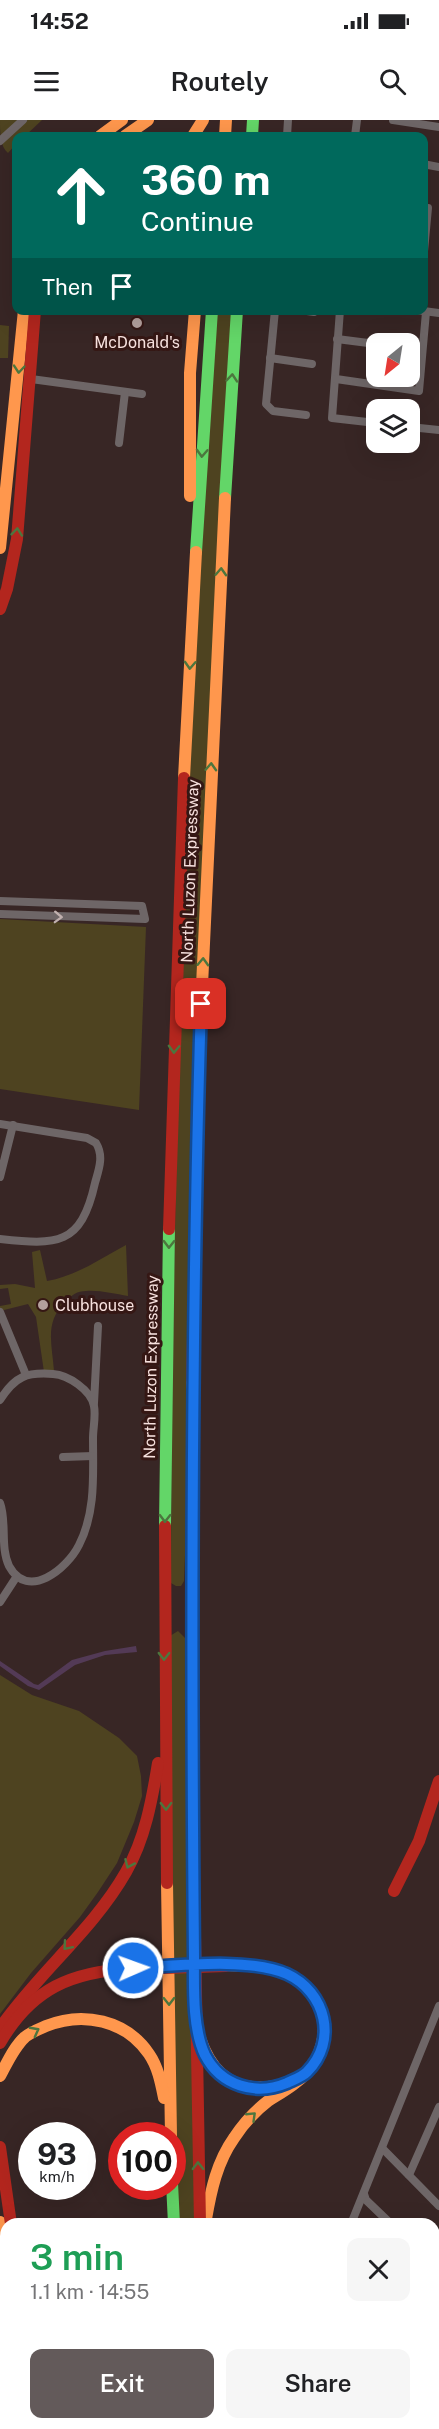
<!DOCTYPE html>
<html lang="en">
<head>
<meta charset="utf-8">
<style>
  :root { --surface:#fff; --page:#f6f6f6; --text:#202124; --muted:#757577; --accent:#635a5a }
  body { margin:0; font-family:"Public Sans",sans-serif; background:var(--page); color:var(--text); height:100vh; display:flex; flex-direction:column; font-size:22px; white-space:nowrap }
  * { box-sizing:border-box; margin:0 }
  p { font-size:20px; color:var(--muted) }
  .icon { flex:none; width:33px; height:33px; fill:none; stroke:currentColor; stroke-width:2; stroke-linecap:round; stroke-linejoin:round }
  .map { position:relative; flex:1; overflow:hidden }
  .panel { position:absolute; left:0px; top:2098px; width:440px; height:212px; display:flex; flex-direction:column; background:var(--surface); border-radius:18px 18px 0 0; box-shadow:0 6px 24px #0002 }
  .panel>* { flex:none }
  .guide { position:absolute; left:12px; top:12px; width:416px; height:183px; border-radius:12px; box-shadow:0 6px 24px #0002; background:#00695c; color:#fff; overflow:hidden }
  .needle { width:39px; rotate:210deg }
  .controls { position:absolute; left:366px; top:213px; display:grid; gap:12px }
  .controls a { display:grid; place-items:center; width:54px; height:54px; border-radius:12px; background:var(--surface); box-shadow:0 6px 24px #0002; font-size:30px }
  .speed { position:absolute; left:18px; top:2002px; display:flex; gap:12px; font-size:30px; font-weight:700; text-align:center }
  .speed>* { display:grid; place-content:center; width:78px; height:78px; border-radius:50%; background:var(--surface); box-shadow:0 6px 24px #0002; line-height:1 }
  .speed small { font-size:15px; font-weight:400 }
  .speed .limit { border:9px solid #d22; background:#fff; color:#111 }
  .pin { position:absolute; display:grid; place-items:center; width:51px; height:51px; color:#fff; margin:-26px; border-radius:12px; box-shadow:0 3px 9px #0006 }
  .me { position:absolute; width:66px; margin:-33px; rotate:88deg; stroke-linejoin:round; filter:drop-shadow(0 0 4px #0008) }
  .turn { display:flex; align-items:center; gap:21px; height:126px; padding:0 30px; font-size:27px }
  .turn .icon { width:78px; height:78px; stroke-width:2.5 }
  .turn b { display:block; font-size:42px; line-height:51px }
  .then { display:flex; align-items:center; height:57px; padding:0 30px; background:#0003; gap:12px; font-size:22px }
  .round { display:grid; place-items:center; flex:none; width:63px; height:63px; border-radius:12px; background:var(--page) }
  .summary { display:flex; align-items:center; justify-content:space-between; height:102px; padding:0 30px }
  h1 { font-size:36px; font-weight:600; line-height:45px; color:#1e9e55 }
  .primary-button { display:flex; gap:12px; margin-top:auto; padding:12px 30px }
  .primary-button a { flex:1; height:69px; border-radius:12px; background:var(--accent); color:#fff; font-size:24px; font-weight:600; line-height:69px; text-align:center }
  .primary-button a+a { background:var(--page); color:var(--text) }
  .status { display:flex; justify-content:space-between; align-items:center; height:42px; padding:0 30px; background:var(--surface); direction:ltr }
  .status svg { height:16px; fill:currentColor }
  header { display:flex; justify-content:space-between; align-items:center; height:78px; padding:0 30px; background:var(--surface); font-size:27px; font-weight:600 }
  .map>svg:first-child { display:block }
  .green { fill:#4e4320 }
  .water { fill:#533a56 }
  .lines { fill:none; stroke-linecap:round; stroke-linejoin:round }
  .street { stroke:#6e6667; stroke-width:8 }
  .fast { stroke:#63d668; stroke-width:12 }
  .slow { stroke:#ff974d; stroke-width:12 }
  .jam { stroke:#b3261e; stroke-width:12 }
  .jam-bridge { stroke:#b3261e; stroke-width:14 }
  .oneway { stroke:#4c763e }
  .oneway2 { stroke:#c0b0ae }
  .route-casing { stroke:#114b97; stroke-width:15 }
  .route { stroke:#1a73e8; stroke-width:10 }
  .poi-dot { fill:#b4a09d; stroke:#351714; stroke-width:2 }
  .labels { text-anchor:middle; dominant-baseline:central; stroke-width:6; stroke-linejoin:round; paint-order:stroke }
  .poi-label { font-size:16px; fill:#f7e1de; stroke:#351714 }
  .street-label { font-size:16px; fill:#f7e1de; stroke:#351714 }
</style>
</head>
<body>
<div class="status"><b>14:52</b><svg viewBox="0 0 49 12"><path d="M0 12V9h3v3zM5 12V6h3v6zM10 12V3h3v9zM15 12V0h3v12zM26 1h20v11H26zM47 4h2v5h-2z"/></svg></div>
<header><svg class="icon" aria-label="menu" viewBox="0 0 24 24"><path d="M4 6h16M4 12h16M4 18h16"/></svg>Routely<svg class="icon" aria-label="search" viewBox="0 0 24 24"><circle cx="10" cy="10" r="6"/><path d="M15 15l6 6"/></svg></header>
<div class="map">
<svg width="439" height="2309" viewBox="0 0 439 2309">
  <rect width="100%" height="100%" fill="#382625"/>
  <g class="green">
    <path d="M0 0H42L25 16H16V24L8 33C0 27 0 12 0 0Z"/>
    <path d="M217 191H234L184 1461 181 1466H176L171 1463C171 1184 179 904 191 625 197 480 208 335 217 191Z"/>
    <polygon points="0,205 9,206 8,238 0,238"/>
    <polygon points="0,799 146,807 139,990 0,969"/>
    <path d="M126 1125 128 1176C115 1174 100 1170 86 1171 77 1171 72 1175 66 1181 44 1202 52 1223 54 1251L44 1252 36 1197 28 1184 0 1191V1186L11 1184 8 1168 0 1169V1165L15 1164 35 1168 32 1132 40 1130 47 1161C76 1156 100 1139 126 1125Z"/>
    <polygon points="178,1511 186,1519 195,2104 178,2104 173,1912 170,1516"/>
    <polygon points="0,1555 32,1575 79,1591 119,1618 137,1636 141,1656 142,1676 134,1702 117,1743 98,1772 80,1797 31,1853 0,1894"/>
  </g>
  <polygon class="water" points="136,1526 137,1532 105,1535 75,1545 39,1570 28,1566 0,1546 0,1541 34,1564 38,1565 72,1540 105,1531"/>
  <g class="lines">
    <g class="street">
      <polyline points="393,0 439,7"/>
      <polyline points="287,16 288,0"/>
      <polyline points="355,16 357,0"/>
      <polyline points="0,21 23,0"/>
      <polyline points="423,44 439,47"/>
      <polyline points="423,142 428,88"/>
      <polyline points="275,190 266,284 273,291 306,295"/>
      <polyline points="300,190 314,192"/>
      <polyline points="340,190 332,298 376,303"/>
      <polyline points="416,190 439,193"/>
      <polyline points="337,219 376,224"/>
      <polyline points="410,228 422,230"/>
      <polyline points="270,238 312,244"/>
      <polyline points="31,259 142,274"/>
      <polyline points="336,259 419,271 426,192"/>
      <polyline points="410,307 439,310"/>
      <polyline points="119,323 125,272"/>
      <polyline points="0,781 142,786 145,799 0,794"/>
      <path d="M0 1004 87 1018 96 1023C104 1036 99 1049 95 1063 81 1126 57 1125 0 1119"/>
      <polyline points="0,1057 13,1005"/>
      <polyline points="0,1192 26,1255"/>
      <path d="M0 1280C15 1256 27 1252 53 1254 68 1255 91 1270 94 1286 96 1296 93 1308 93 1318 93 1354 96 1392 79 1425 67 1449 28 1481 9 1446 0 1427 7 1402 0 1383"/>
      <polyline points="94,1283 98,1206"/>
      <polyline points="63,1337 93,1336"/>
      <polyline points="0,1482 17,1456"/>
      <polyline points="383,2029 439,2086"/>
      <polyline points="409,2055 439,1987"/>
      <polyline points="364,2074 366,2080 391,2104"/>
      <polyline points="353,2099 439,1886"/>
      <polyline points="434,2132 439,2127"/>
      <polyline points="434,2149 439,2156"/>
      <polyline points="434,2273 439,2267"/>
    </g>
    <g class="fast">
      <polyline points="252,16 253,0"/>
      <polyline points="225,378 237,190"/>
      <polyline points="196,432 212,190"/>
      <polyline points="165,1406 169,1109"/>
      <polyline points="172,2063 174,2104"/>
      <polyline points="434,2197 439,2193"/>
      <polyline points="434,2289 439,2293"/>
    </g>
    <g class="slow">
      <polyline points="100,16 122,0"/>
      <polyline points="125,16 148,0"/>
      <polyline points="193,16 203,0"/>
      <polyline points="225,16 226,0"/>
      <polyline points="190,376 190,253 195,190"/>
      <polyline points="0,428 24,190"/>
      <polyline points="184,658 196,432"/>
      <polyline points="201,887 225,378"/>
      <polyline points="192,1259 192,1642"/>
      <polyline points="167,1763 171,2016"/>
      <path d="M200 1918C214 1961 244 1976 287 1963"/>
      <path d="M0 1956C7 1943 14 1927 25 1917 31 1912 39 1909 46 1906 83 1891 126 1900 149 1934 158 1947 161 1963 164 1978"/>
      <path d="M206 2099C211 2070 217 2042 234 2018 243 2004 255 1991 268 1981 282 1972 297 1964 308 1951 336 1918 325 1869 285 1853 267 1845 245 1846 226 1845"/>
      <polyline points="0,2102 6,2155"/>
      <polyline points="41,2304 41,2309"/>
      <polyline points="181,2304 181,2309"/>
    </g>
    <g class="jam">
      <polyline points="0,489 7,469 17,419 35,190"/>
      <polyline points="169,1109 184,658"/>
      <polyline points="192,1259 201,887"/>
      <polyline points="165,1406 167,1763"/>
      <polyline points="192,1642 200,2104"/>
      <polyline points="394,1771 419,1721 439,1661"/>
      <path d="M0 1908C38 1853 93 1810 126 1752 145 1719 152 1680 158 1643"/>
      <path d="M0 1923C32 1868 71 1852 133 1848"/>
      <polyline points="0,2027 11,2104"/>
      <polyline points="26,2304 27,2309"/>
      <polyline points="206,2304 206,2309"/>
      <polyline points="286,2309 292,2304"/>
    </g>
    <polyline class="jam-bridge" points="133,1848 226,1845"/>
  </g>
  <defs><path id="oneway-chevron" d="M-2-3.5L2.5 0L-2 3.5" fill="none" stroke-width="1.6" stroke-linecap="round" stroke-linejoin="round" transform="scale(1.5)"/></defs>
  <g class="oneway">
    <use href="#oneway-chevron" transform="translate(19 249) rotate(95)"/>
    <use href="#oneway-chevron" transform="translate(232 258) rotate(-85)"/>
    <use href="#oneway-chevron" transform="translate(202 333) rotate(93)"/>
    <use href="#oneway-chevron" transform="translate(17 412) rotate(-84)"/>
    <use href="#oneway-chevron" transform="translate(221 452) rotate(-87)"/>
    <use href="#oneway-chevron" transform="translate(190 545) rotate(93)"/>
    <use href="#oneway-chevron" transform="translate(211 647) rotate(-87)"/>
    <use href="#oneway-chevron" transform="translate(203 842) rotate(-88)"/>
    <use href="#oneway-chevron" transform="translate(174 929) rotate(92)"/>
    <use href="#oneway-chevron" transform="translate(169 1124) rotate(91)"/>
    <use href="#oneway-chevron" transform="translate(165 1398) rotate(91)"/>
    <use href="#oneway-chevron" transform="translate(164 1536) rotate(90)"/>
    <use href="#oneway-chevron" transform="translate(166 1686) rotate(89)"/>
    <use href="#oneway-chevron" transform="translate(129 1744) rotate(114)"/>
    <use href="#oneway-chevron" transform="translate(67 1826) rotate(131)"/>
    <use href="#oneway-chevron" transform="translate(169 1881) rotate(89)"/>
    <use href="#oneway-chevron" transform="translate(35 1911) rotate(-28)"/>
    <use href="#oneway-chevron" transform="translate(252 1996) rotate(-44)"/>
    <use href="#oneway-chevron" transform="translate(198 2046) rotate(-91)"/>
  </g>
  <use class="oneway2" href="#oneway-chevron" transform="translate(58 797) rotate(2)"/>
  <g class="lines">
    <defs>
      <path id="route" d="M133 1848C176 1846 249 1837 287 1854 326 1872 338 1921 307 1952 302 1957 293 1960 287 1963 256 1976 221 1966 205 1935 192 1908 194 1865 194 1836 191 1518 191 1202 201 884"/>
    </defs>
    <use href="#route" class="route-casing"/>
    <use href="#route" class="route"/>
  </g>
  <g class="poi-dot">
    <circle cx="137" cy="203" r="6"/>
    <circle cx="43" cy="1185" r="6"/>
  </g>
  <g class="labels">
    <g class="poi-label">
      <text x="137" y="222">McDonald's</text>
      <text x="55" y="1185" text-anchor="start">Clubhouse</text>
    </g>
    <g class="street-label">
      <text transform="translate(190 751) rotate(-88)">North Luzon Expressway</text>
      <text transform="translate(151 1247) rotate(-89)">North Luzon Expressway</text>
    </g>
  </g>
</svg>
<div class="controls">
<a><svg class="needle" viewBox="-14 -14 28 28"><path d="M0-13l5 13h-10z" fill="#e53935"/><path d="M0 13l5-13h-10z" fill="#757577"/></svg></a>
<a><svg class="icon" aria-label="layers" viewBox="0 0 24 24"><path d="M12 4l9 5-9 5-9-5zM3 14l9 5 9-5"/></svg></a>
</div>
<div class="speed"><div>93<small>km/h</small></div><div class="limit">100</div></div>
<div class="pin" style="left:201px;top:884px;background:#d93025"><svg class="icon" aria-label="arrive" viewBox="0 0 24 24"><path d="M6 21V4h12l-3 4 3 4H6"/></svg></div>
<svg class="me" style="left:133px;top:1848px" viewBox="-20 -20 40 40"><circle r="17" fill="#1a73e8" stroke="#fff" stroke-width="3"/><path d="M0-11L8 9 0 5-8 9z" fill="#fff"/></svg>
<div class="guide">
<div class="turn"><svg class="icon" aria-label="ahead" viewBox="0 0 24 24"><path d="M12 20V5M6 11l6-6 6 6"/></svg><div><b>360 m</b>Continue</div></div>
<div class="then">Then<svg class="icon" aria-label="arrive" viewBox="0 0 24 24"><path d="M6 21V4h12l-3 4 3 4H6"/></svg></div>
</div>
<section class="panel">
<div class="summary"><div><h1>3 min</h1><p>1.1 km · 14:55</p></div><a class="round"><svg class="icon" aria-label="close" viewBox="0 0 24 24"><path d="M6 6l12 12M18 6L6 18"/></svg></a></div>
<div class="primary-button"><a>Exit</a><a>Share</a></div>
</section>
</div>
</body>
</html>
